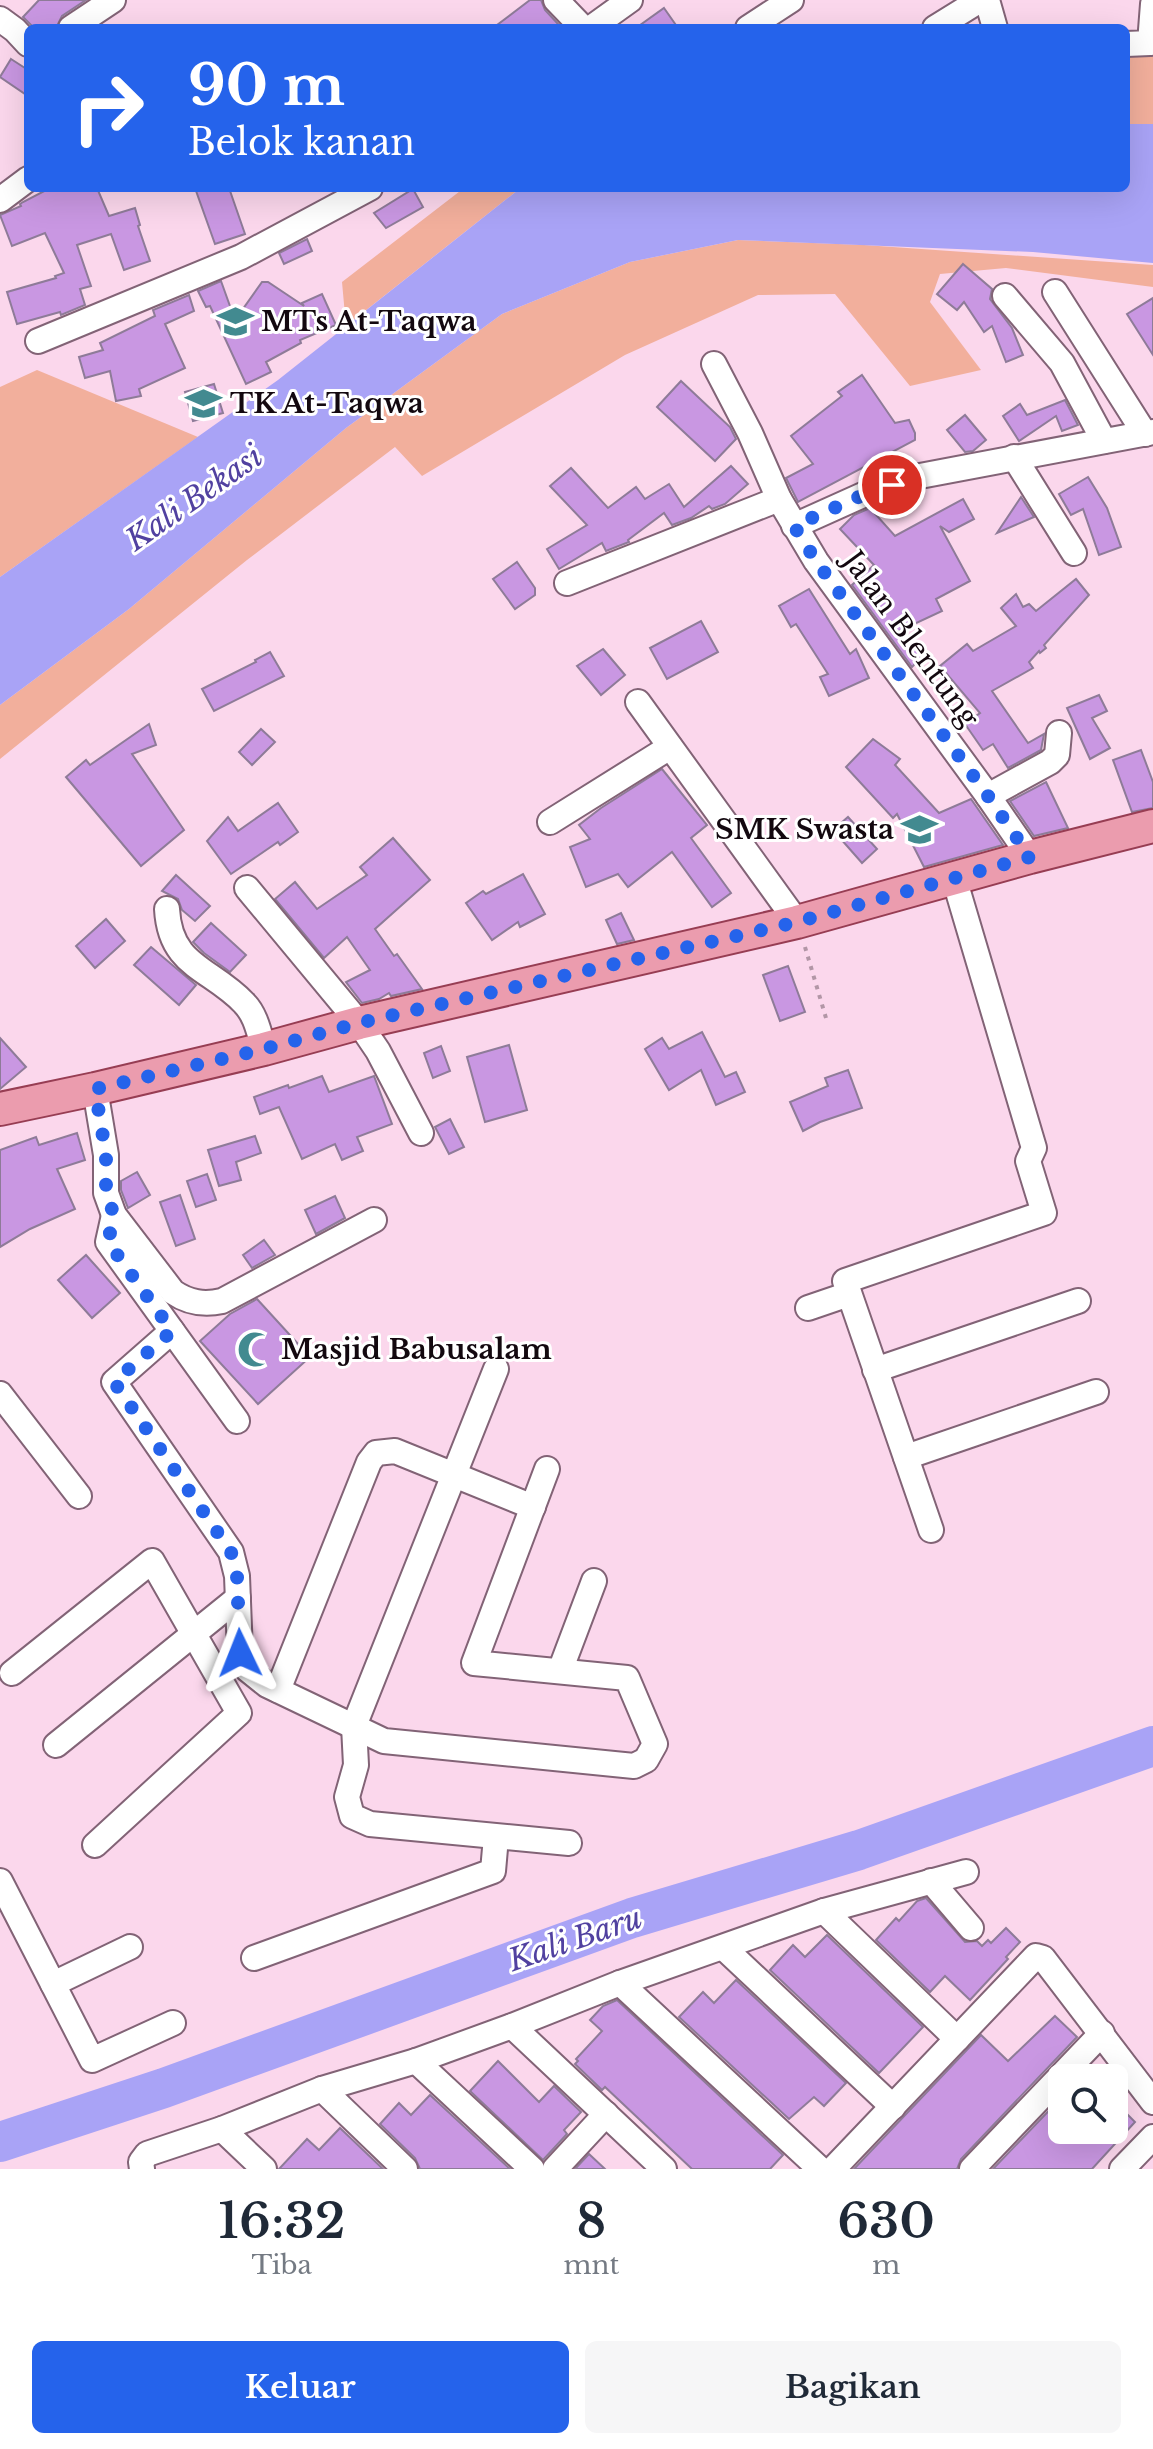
<!DOCTYPE html>
<html lang="id">
<head>
<meta charset="utf-8">
<style>
  :root { --surface:#fff; --page:#f6f6f7; --text:#1f2937; --muted:#747a83; --accent:#2563eb }
  body { margin:0; font-family:"Libre Baskerville",serif; background:var(--page); color:var(--text); height:100vh; display:flex; flex-direction:column; font-size:30px; white-space:nowrap }
  * { box-sizing:border-box; margin:0 }
  p { font-size:26px; color:var(--muted) }
  .icon { flex:none; width:44px; height:44px; fill:none; stroke:currentColor; stroke-width:2; stroke-linecap:round; stroke-linejoin:round }
  .map { position:relative; height:2169px; overflow:hidden }
  .details { display:flex; flex-direction:column; background:var(--surface); flex:1 }
  .details>* { flex:none }
  .banner { position:absolute; left:24px; top:24px; width:1106px; height:168px; border-radius:12px; box-shadow:0 8px 32px #0002; background:#2563eb; color:#fff; overflow:hidden }
  .buttons { position:absolute; left:1048px; top:2064px; display:grid; gap:16px }
  .buttons a { display:grid; place-items:center; width:80px; height:80px; border-radius:12px; background:var(--surface); box-shadow:0 8px 32px #0002; font-size:40px }
  .pin { position:absolute; display:grid; place-items:center; width:68px; height:68px; color:#fff; margin:-34px; border:4px solid #fff; border-radius:50%; box-shadow:0 2px 8px #0007 }
  .me { position:absolute; width:88px; margin:-44px; rotate:358deg; stroke-linejoin:round; filter:drop-shadow(0 0 6px #0008) }
  .turn { display:flex; align-items:center; gap:28px; height:168px; padding:0 32px; font-size:36px }
  .turn .icon { width:104px; height:104px; stroke-width:2.5 }
  .turn b { display:block; font-size:56px; line-height:68px }
  .eta { display:flex; justify-content:space-evenly; align-items:center; height:136px; text-align:center }
  .eta b { font-size:48px; font-weight:600; line-height:56px }
  .primary-button { display:flex; gap:16px; margin-top:auto; padding:16px 32px }
  .primary-button a { flex:1; height:92px; border-radius:12px; background:var(--accent); color:#fff; font-size:32px; font-weight:600; line-height:92px; text-align:center }
  .primary-button a+a { background:var(--page); color:var(--text) }
  .map>svg:first-child { display:block }
  .green { fill:#f2af9c }
  .water { fill:#a9a3f6 }
  .lines { fill:none; stroke-linecap:round; stroke-linejoin:round }
  .river { stroke:#a9a3f6; stroke-width:40 }
  .building { fill:#c997e2; stroke:#8e7b98; stroke-width:2 }
  .minor-casing { stroke:#826376; stroke-width:28 }
  .major-casing { stroke:#973d53; stroke-width:36 }
  .path { stroke:#b296a6; stroke-width:4; stroke-dasharray:4 6; stroke-linecap:butt }
  .minor { stroke:#fff; stroke-width:24 }
  .major { stroke:#eb9cae; stroke-width:32 }
  .route { stroke:#2563eb; stroke-width:14; stroke-dasharray:0 25.2 }
  .labels { text-anchor:middle; dominant-baseline:central; stroke-width:6; stroke-linejoin:round; paint-order:stroke }
  .poi-label { font-size:28px; font-weight:bold; fill:#13080f; stroke:#fff; text-anchor:start }
  .street-label { font-size:28px; fill:#13080f; stroke:#fff }
  .water-label { font-size:30px; font-style:italic; fill:#5141a0; stroke:#fff }
</style>
</head>
<body>
<div class="map">
<svg width="1153" height="2169" viewBox="0 0 1153 2169">
  <rect width="100%" height="100%" fill="#fbd7ec"/>
  <g class="green">
    <rect x="1126" y="43" width="27" height="81"/>
    <polygon points="464,188 528,188 518,190 346,326 342,282"/>
    <polygon points="738,240 864,245 1153,265 1153,287 1006,268 940,274 930,302 981,370 910,386 835,294 758,295 625,355 422,476 395,447 247,560 0,759 0,705 129,609 346,428 502,314 630,262"/>
    <polygon points="37,370 198,437 0,577 0,387"/>
  </g>
  <polygon class="water" points="1126,124 1153,124 1153,263 1033,252 738,240 630,262 502,314 346,428 129,609 0,705 0,577 278,380 518,190 528,188 1126,188"/>
  <g class="lines">
    <polyline class="river" points="0,2142 164,2088 632,1918 859,1850 1153,1746"/>
  </g>
  <g class="building">
    <polygon points="39,0 86,0 62,16 56,28 34,28 23,17"/>
    <polygon points="530,0 541,0 545,10 559,25 556,28 493,28"/>
    <polygon points="664,8 678,28 636,28"/>
    <polygon points="11,59 28,70 28,96 0,77"/>
    <polygon points="50,188 97,188 109,216 135,208 140,225 138,226 150,261 124,270 111,234 77,245 91,286 80,289 85,305 61,315 60,312 17,324 7,292 56,278 55,276 64,273 45,233 12,246 0,215 21,206 20,204 23,202"/>
    <polygon points="195,188 229,188 245,234 215,244"/>
    <polygon points="413,189 423,207 386,228 374,213"/>
    <polygon points="307,239 312,251 284,264 279,253"/>
    <polygon points="963,264 992,289 990,299 1012,328 1023,355 1006,362 992,326 984,332 964,302 957,310 937,294"/>
    <polygon points="221,281 235,320 262,282 268,282 304,306 302,303 322,294 336,325 300,340 301,343 266,362 271,372 246,384 210,306 206,307 198,291"/>
    <polygon points="189,295 194,311 165,324 185,368 139,389 141,396 116,401 110,371 85,378 79,357 103,350 100,343 155,316 153,310"/>
    <polygon points="1153,298 1153,355 1127,314"/>
    <polygon points="862,375 895,423 909,420 915,433 915,440 798,502 786,478 813,464 791,436 842,396 838,392"/>
    <polygon points="681,381 730,427 736,439 715,461 657,407"/>
    <polygon points="214,384 223,413 193,421 185,392"/>
    <polygon points="1065,400 1078,425 1062,431 1056,416 1019,441 1003,416 1020,404 1027,415"/>
    <polygon points="965,415 986,440 973,451 965,452 947,430"/>
    <polygon points="731,466 748,484 725,504 712,509 709,506 691,518 672,525 664,513 628,540 629,542 606,551 602,543 559,569 547,549 587,525 550,486 571,468 608,508 636,487 645,499 669,484 684,507"/>
    <polygon points="1088,477 1107,508 1121,547 1099,555 1083,509 1071,515 1059,494"/>
    <polygon points="1021,497 1034,517 997,533"/>
    <polygon points="963,499 974,519 949,532 940,526 970,581 936,599 942,611 899,631 923,656 912,667 852,585 874,565 840,529 854,515 870,508 895,536"/>
    <polygon points="517,562 535,588 535,595 515,609 493,579"/>
    <polygon points="1076,579 1089,595 1044,645 1046,648 1040,653 1039,651 1029,662 1033,668 992,691 1028,743 1044,734 1041,750 1008,768 993,744 983,750 965,724 980,713 940,666 967,644 973,651 1016,626 1001,608 1016,594 1023,607 1029,604 1036,611"/>
    <polygon points="809,589 850,654 856,649 869,678 829,696 820,677 828,674 796,624 791,627 779,606"/>
    <polygon points="701,621 718,652 667,679 650,648"/>
    <polygon points="603,649 625,675 601,695 577,666"/>
    <polygon points="270,652 284,676 214,711 202,689 256,662 255,660"/>
    <polygon points="1099,695 1107,711 1092,718 1110,748 1090,759 1067,708"/>
    <polygon points="149,724 156,745 132,754 184,830 141,866 66,777 86,760 90,765"/>
    <polygon points="261,729 275,742 252,765 239,752"/>
    <polygon points="873,739 900,759 895,765 939,813 971,799 1003,845 924,867 897,814 893,818 846,767"/>
    <polygon points="1141,750 1153,782 1153,808 1132,812 1113,760"/>
    <polygon points="662,769 707,825 691,838 731,893 712,907 672,852 628,887 618,874 586,887 570,847 590,839 579,825 601,808"/>
    <polygon points="1046,782 1068,828 1034,836 1010,801"/>
    <polygon points="278,803 298,832 280,845 278,842 231,874 207,841 228,817 238,831"/>
    <polygon points="848,817 877,849 862,863 833,830"/>
    <polygon points="393,838 430,880 375,929 394,956 397,954 422,989 391,996 389,993 379,999 362,1003 346,982 370,970 347,937 324,958 275,899 295,882 317,909 367,875 360,867"/>
    <polygon points="523,874 545,914 520,927 518,922 492,940 466,903 483,891 486,894"/>
    <polygon points="176,875 210,906 195,921 182,910 178,899 162,891"/>
    <polygon points="621,913 634,940 617,944 606,920"/>
    <polygon points="106,919 125,941 95,968 76,946"/>
    <polygon points="211,923 246,955 230,972 204,953 193,942"/>
    <polygon points="151,947 196,985 179,1005 134,965"/>
    <polygon points="788,966 805,1012 780,1021 763,975"/>
    <polygon points="702,1032 725,1077 736,1072 745,1092 716,1105 701,1070 669,1090 645,1049 662,1038 669,1049"/>
    <polygon points="0,1038 26,1067 0,1089"/>
    <polygon points="509,1045 527,1110 485,1122 467,1057"/>
    <polygon points="441,1046 450,1071 433,1078 424,1053"/>
    <polygon points="848,1070 862,1108 820,1122 803,1131 790,1102 828,1086 825,1078"/>
    <polygon points="322,1076 329,1092 374,1076 392,1124 357,1137 363,1151 342,1160 335,1144 302,1159 279,1107 260,1114 254,1097 288,1085 289,1088"/>
    <polygon points="450,1119 464,1147 449,1154 435,1127"/>
    <polygon points="77,1133 85,1160 57,1169 75,1209 30,1229 0,1247 0,1150 36,1137 39,1145"/>
    <polygon points="255,1136 261,1153 236,1162 241,1180 219,1186 208,1150"/>
    <polygon points="137,1172 150,1195 128,1208 121,1190 121,1181"/>
    <polygon points="207,1174 216,1200 196,1207 187,1181"/>
    <polygon points="180,1195 195,1239 176,1246 160,1202"/>
    <polygon points="335,1196 345,1218 316,1234 305,1210"/>
    <polygon points="264,1240 275,1255 252,1268 243,1255"/>
    <polygon points="86,1255 120,1293 92,1318 58,1280"/>
    <polygon points="257,1299 310,1357 258,1404 200,1341 230,1314"/>
    <polygon points="926,1898 965,1942 977,1941 982,1946 988,1940 991,1943 1006,1928 1020,1942 1006,1957 1008,1959 970,2000 945,1976 930,1992 876,1940 896,1918 899,1921 917,1901"/>
    <polygon points="827,1935 923,2027 879,2073 770,1970 793,1945 805,1957"/>
    <polygon points="736,1980 846,2083 824,2106 814,2097 789,2119 679,2017 703,1992 714,2003"/>
    <polygon points="617,2000 783,2155 770,2169 692,2169 605,2087 602,2090 575,2064 578,2061 576,2059 602,2031 590,2020 603,2006"/>
    <polygon points="1055,2016 1077,2037 961,2159 957,2169 854,2169 981,2035 1008,2061"/>
    <polygon points="498,2061 539,2102 554,2086 581,2112 564,2130 567,2134 543,2160 470,2091"/>
    <polygon points="430,2095 510,2169 420,2169 415,2158 380,2124 399,2103 411,2115"/>
    <polygon points="1062,2097 1062,2130 1114,2130 1114,2101 1135,2122 1092,2169 993,2169"/>
    <polygon points="340,2128 383,2169 279,2169 307,2139 319,2150"/>
    <polygon points="589,2154 605,2169 575,2169"/>
  </g>
  <g class="lines">
    <defs>
      <g id="minor">
        <polyline points="556,0 583,28"/>
        <polyline points="987,0 995,28"/>
        <polyline points="0,19 15,30 28,44"/>
        <polyline points="71,28 113,0"/>
        <polyline points="591,28 630,0"/>
        <polyline points="748,28 791,0"/>
        <polyline points="935,28 980,0"/>
        <polyline points="1126,44 1150,43 1153,4"/>
        <polyline points="0,200 28,179"/>
        <polyline points="1055,292 1145,434"/>
        <polyline points="1005,296 1062,363 1104,441"/>
        <polyline points="38,341 241,257 370,188"/>
        <polyline points="714,364 750,433 779,499 816,561 988,796 1030,857"/>
        <polyline points="1014,457 1074,553"/>
        <polyline points="794,526 863,495 920,476 1153,432"/>
        <polyline points="567,583 779,499"/>
        <polyline points="638,702 797,922"/>
        <polyline points="988,796 1050,762 1057,755 1059,733"/>
        <polyline points="550,822 670,747"/>
        <polyline points="247,888 359,1023 378,1051 421,1133"/>
        <path d="M167 909C170 967 211 968 244 1003 256 1015 259 1033 264 1049"/>
        <path d="M95 1089 106 1155V1193L114 1215 173 1292C189 1303 204 1305 222 1301L374 1220"/>
        <polyline points="114,1215 108,1242 237,1421"/>
        <polyline points="808,1308 849,1294"/>
        <polyline points="172,1331 114,1382 231,1552 237,1576 240,1653 247,1669 267,1685 384,1741 634,1766 646,1760 655,1744 627,1678 474,1663 547,1469"/>
        <polyline points="496,1369 354,1726 356,1765 347,1797 352,1816 370,1824 569,1843"/>
        <polyline points="875,1370 1078,1301"/>
        <polyline points="0,1394 79,1496"/>
        <polyline points="906,1457 1096,1392"/>
        <polyline points="931,1530 845,1281 1044,1213 1028,1161 1034,1148 954,878"/>
        <polyline points="560,1671 594,1581"/>
        <polyline points="12,1673 152,1561 239,1713 95,1845"/>
        <polyline points="278,1690 369,1462 376,1453 395,1451 533,1507"/>
        <polyline points="56,1745 238,1598"/>
        <polyline points="0,1881 92,2060 173,2023"/>
        <polyline points="931,1881 971,1928"/>
        <polyline points="824,1911 957,2039"/>
        <polyline points="724,1948 893,2107"/>
        <polyline points="254,1958 493,1871 496,1837"/>
        <polyline points="620,1983 820,2169"/>
        <polyline points="53,1984 130,1947"/>
        <polyline points="512,2026 664,2169"/>
        <polyline points="416,2061 532,2169"/>
        <polyline points="322,2089 405,2169"/>
        <polyline points="222,2129 264,2169"/>
        <polyline points="142,2169 141,2162 147,2154 222,2129 322,2089 416,2061 512,2026 620,1983 824,1911 966,1872"/>
        <polyline points="555,2169 606,2114"/>
        <polyline points="833,2169 1036,1956 1043,1958 1153,2102"/>
        <polyline points="972,2169 1102,2033"/>
        <polyline points="1122,2169 1153,2137"/>
      </g>
      <polyline id="major" points="0,1109 95,1089 264,1049 359,1023 797,922 1030,857 1153,826"/>
    </defs>
    <use href="#minor" class="minor-casing"/>
    <use href="#major" class="major-casing"/>
    <polyline class="path" points="805,947 826,1018"/>
    <use href="#minor" class="minor"/>
    <use href="#major" class="major"/>
  </g>
  <g class="lines">
    <polyline class="route" points="240,1653 237,1576 231,1552 114,1382 172,1331 108,1242 114,1215 106,1193 106,1155 95,1089 264,1049 359,1023 797,922 1030,857 988,796 816,561 794,526 863,495 892,485"/>
  </g>
  <defs>
    <symbol id="school-bare" viewBox="-9 -9 18 18"><path d="M0-5L7-2L0 1L-7-2ZM-4 1L0 2.5L4 1V4Q0 6-4 4Z" fill="#428a90" stroke="#fff" stroke-width="2.5" paint-order="stroke"/></symbol>
    <symbol id="mosque-bare" viewBox="-9 -9 18 18"><path d="M3.5-4.9A6 6 0 1 0 3.5 4.9A5 5 0 1 1 3.5-4.9Z" fill="#428a90" stroke="#fff" stroke-width="2.5" paint-order="stroke"/></symbol>
  </defs>
  <g fill-rule="evenodd">
    <use href="#school-bare" x="210" y="296" width="51" height="51"/>
    <use href="#school-bare" x="178" y="378" width="51" height="51"/>
    <use href="#school-bare" x="894" y="804" width="51" height="51"/>
    <use href="#mosque-bare" x="230" y="1324" width="51" height="51"/>
  </g>
  <g class="labels">
    <g class="poi-label">
      <text x="261" y="321">MTs At-Taqwa</text>
      <text x="230" y="403">TK At-Taqwa</text>
      <text x="894" y="829" text-anchor="end">SMK Swasta</text>
      <text x="281" y="1349">Masjid Babusalam</text>
    </g>
    <g class="street-label">
      <text transform="translate(911 639) rotate(54)">Jalan Blentung</text>
    </g>
    <g class="water-label">
      <text transform="translate(194 498) rotate(-35)">Kali Bekasi</text>
      <text transform="translate(575 1939) rotate(-19)">Kali Baru</text>
    </g>
  </g>
</svg>
<div class="buttons">
<a><svg class="icon" aria-label="search" viewBox="0 0 24 24"><circle cx="10" cy="10" r="6"/><path d="M15 15l6 6"/></svg></a>
</div>
<div class="pin" style="left:892px;top:485px;background:#d93025"><svg class="icon" aria-label="arrive" viewBox="0 0 24 24"><path d="M6 21V4h12l-3 4 3 4H6"/></svg></div>
<svg class="me" style="left:240px;top:1653px" viewBox="-20 -20 40 40"><path d="M0-17L14 15 0 8-14 15z" fill="#2563eb" stroke="#fff" stroke-width="4"/></svg>
<div class="banner">
<div class="turn"><svg class="icon" aria-label="right" viewBox="0 0 24 24"><path d="M7 20v-9h11M14 6l5 5-5 5"/></svg><div><b>90 m</b>Belok kanan</div></div>
</div>
</div>
<section class="details">
<div class="eta">
<div><b>16:32</b><p>Tiba</p></div>
<div><b>8</b><p>mnt</p></div>
<div><b>630</b><p>m</p></div>
</div>
<div class="primary-button"><a>Keluar</a><a>Bagikan</a></div>
</section>
</body>
</html>
